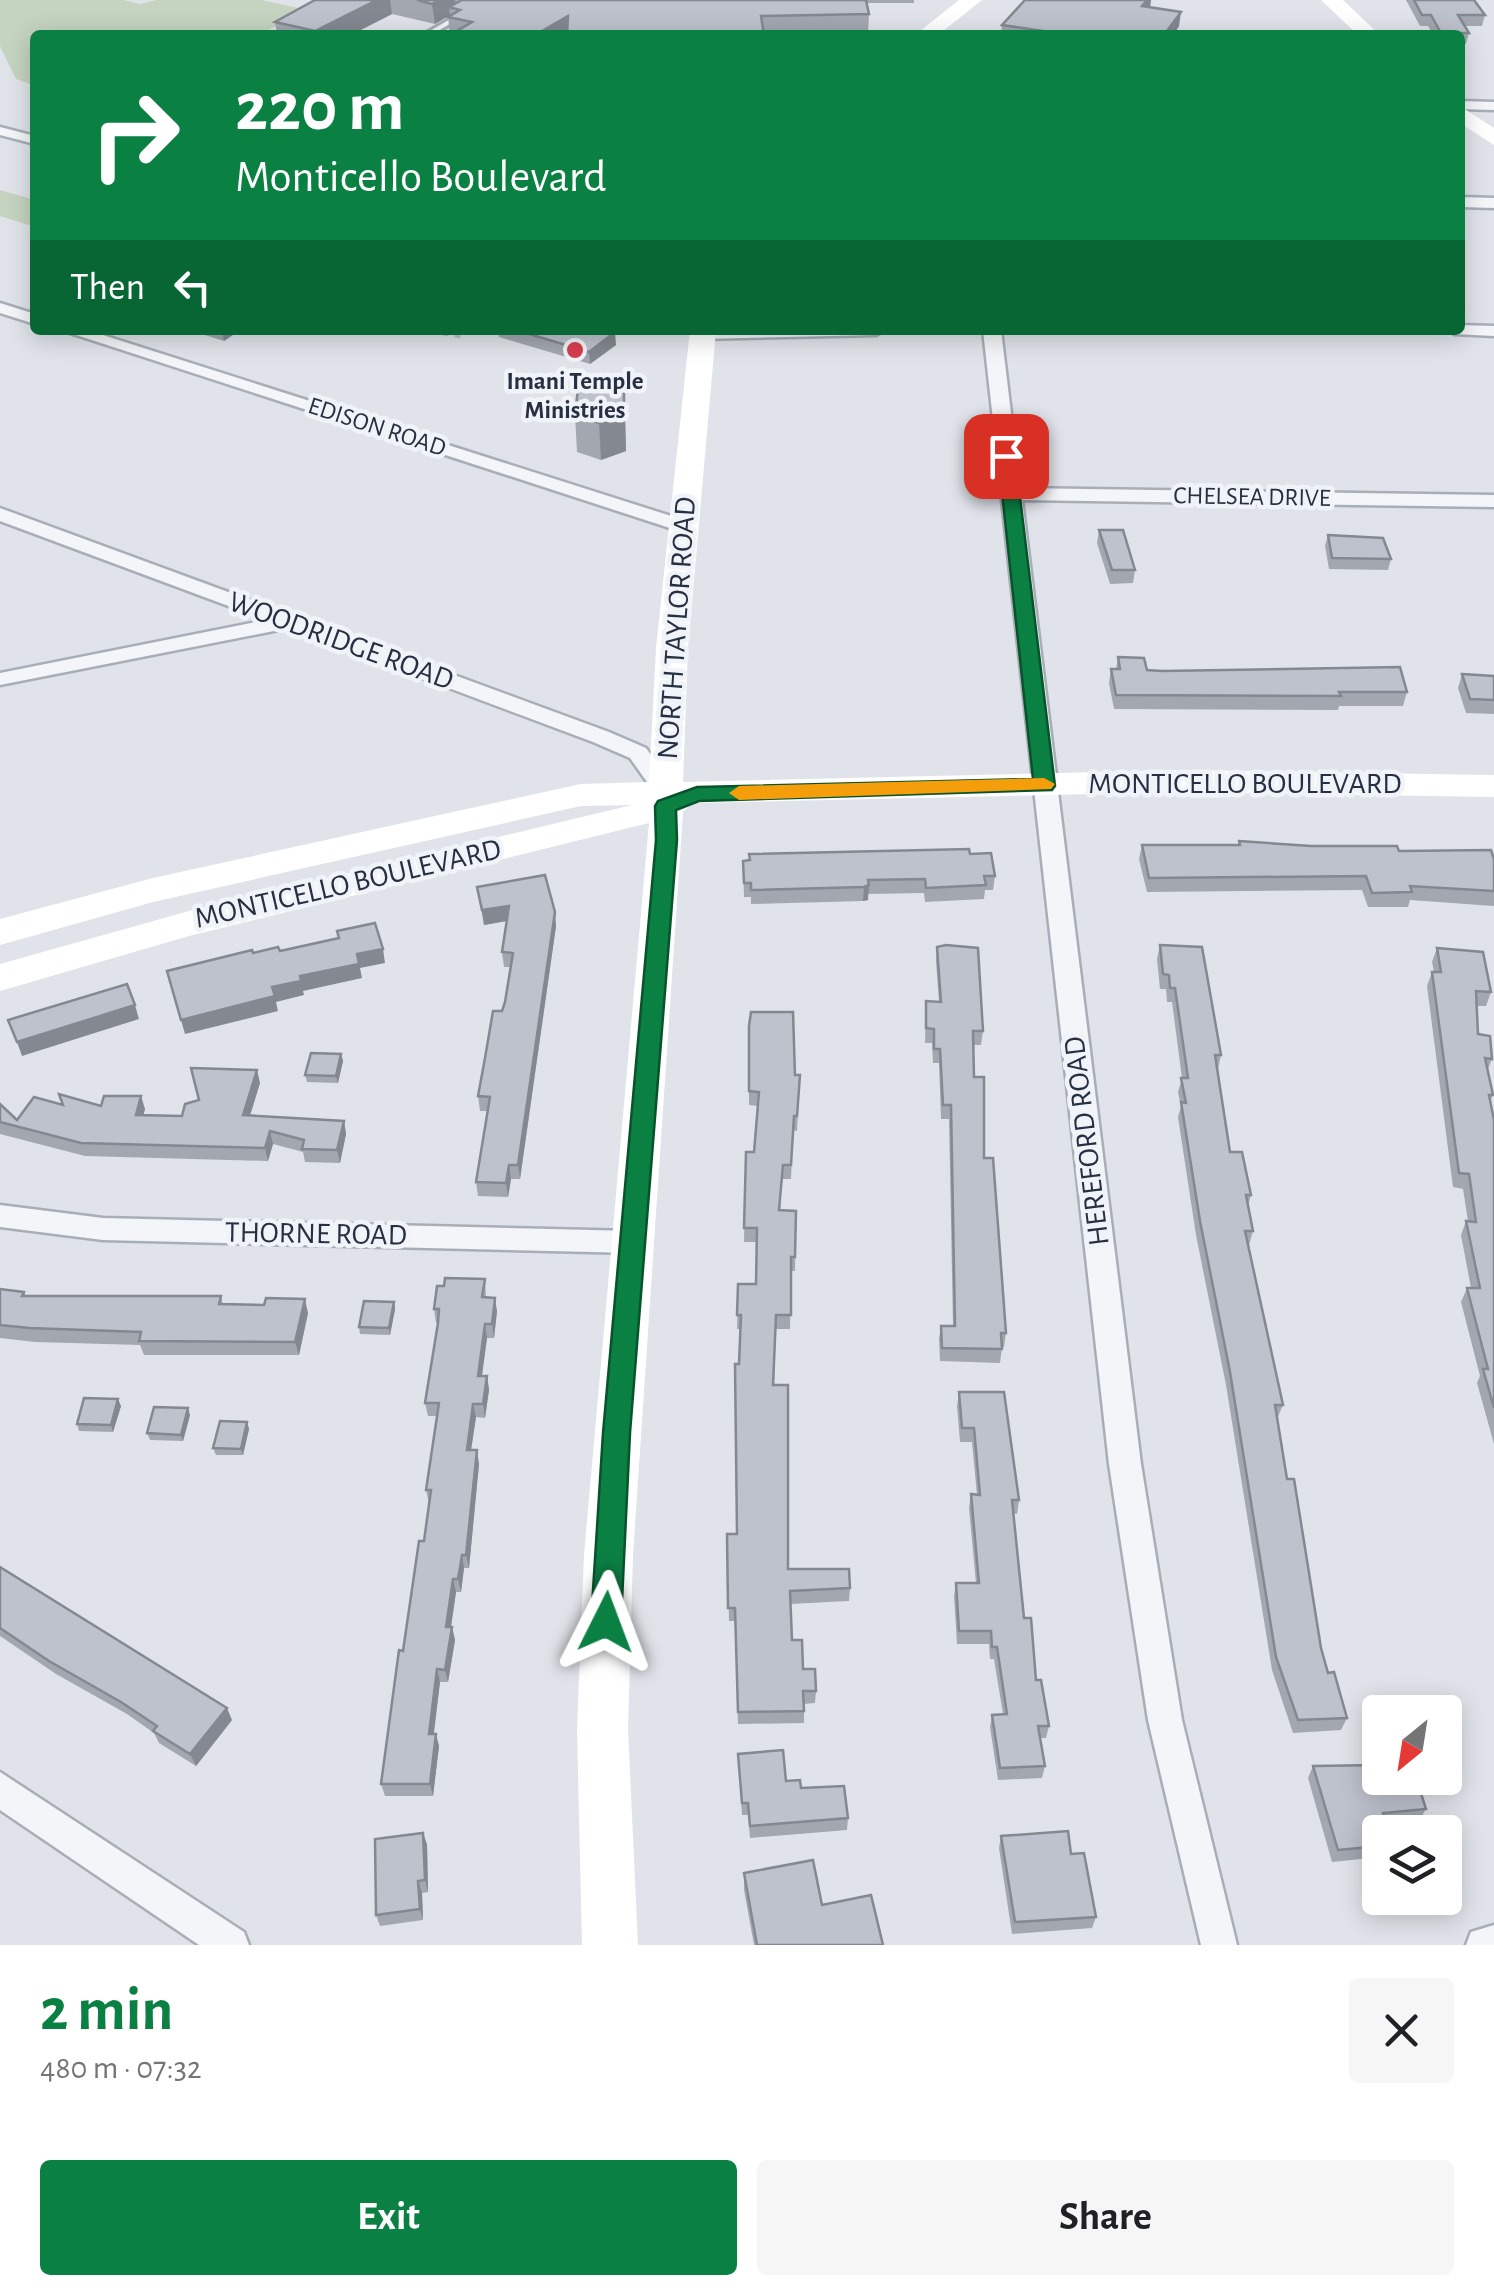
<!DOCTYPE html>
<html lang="en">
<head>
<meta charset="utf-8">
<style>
  :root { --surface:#fff; --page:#f6f6f6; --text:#202124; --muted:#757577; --accent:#0b8043 }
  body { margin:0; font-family:"Alegreya Sans",sans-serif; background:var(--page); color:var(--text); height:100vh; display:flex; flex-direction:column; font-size:38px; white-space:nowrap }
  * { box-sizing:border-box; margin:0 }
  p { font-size:32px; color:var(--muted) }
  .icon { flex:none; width:55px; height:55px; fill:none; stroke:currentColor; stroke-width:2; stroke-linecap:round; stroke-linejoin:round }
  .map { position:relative; height:1945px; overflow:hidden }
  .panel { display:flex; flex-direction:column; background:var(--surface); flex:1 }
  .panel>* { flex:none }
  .banner { position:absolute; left:30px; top:30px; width:1435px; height:305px; border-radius:10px; box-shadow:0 5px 25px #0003; background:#0b8043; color:#fff; overflow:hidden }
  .needle { width:65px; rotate:210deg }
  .controls { position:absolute; left:1362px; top:1695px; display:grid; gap:20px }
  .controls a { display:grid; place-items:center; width:100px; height:100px; border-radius:10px; background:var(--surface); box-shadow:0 5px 25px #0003; font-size:50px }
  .pin { position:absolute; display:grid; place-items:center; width:85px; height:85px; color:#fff; margin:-42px; border-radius:20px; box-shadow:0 5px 15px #0006 }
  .me { position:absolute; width:110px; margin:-55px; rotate:3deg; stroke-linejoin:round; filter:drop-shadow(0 0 8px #0008) }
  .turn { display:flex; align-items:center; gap:35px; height:210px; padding:0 40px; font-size:45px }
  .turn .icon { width:130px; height:130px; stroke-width:2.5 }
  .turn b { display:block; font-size:70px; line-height:85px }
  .then { display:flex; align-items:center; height:95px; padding:0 40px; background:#0003; gap:20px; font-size:38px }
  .round { display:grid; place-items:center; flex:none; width:105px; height:105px; border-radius:10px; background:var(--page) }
  .headline { display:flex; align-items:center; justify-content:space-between; height:170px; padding:0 40px }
  h1 { font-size:60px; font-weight:600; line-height:75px; color:var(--accent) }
  .action { display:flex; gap:20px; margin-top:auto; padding:20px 40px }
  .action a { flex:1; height:115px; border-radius:10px; background:var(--accent); color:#fff; font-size:40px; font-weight:600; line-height:115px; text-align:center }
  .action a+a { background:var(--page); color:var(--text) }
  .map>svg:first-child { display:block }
  .green { fill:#c5d4c0 }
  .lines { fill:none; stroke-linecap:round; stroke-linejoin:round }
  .lane-casing { stroke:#a8aeb8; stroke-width:6 }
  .street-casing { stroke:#a8aeb8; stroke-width:5 }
  .path { stroke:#bec2c9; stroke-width:4; stroke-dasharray:6 6; stroke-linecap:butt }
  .lane { fill:#f3f5f8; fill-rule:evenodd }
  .street { fill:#f3f5f8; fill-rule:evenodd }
  .secondary { fill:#fff; fill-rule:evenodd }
  .wall { fill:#a3a7b0 }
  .shaded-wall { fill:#848890 }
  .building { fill:#bdc2cd; stroke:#848890; stroke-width:2.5 }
  .route { fill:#0b8043; stroke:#07532c; stroke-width:2.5 }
  .slow { fill:#f59e0b }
  .poi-dot { fill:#d73d4f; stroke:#f0f3f7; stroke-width:4 }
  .labels { text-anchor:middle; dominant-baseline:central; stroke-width:9; stroke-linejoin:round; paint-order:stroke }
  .far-poi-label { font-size:25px; font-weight:bold; fill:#273042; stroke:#f0f3f7 }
  .far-street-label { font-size:25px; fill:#273042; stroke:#f0f3f7 }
  .street-label { font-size:30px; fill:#273042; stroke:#f0f3f7 }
</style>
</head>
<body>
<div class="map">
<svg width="1494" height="1945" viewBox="0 0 1494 1945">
  <rect width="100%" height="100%" fill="#e0e4ea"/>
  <g class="green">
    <polygon points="0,0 124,0 140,4 156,0 261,0 308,10 258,35 35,35 35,86 16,79 0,46"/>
    <polygon points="0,190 35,200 35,227 0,216"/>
  </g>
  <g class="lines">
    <defs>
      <g id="lane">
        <polygon points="483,0 491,0 431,35 423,35"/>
        <polygon points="392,33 418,33 421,35 389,35"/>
      </g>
      <g id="street">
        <polygon points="1460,101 1494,102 1494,110 1460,109"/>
        <polygon points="0,127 35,136 35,144 0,135"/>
        <polygon points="1460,197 1494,198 1494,208 1460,207"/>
        <polygon points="0,303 35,314 35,324 0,313"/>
        <polygon points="1460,325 1494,326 1494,336 1454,334 1451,330 1460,330"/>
        <polygon points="61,330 87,330 690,522 693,526 683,532 676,530"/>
        <polygon points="696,330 885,330 876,335 702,339 693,334"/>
        <polygon points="983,330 1001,330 1020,488 1494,495 1494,507 1022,500 1141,1464 1182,1720 1237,1945 1201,1945 1148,1720 1109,1464"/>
        <polygon points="0,508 609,732 646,748 676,791 673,796 657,796 630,758 593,742 289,628 0,685 0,673 266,620 0,521"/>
        <polygon points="0,1205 103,1218 633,1231 643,1234 647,1242 643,1250 633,1253 103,1240 0,1227"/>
        <polygon points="0,1772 244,1932 249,1945 199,1945 0,1810"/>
        <polygon points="1494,1925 1494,1945 1466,1945 1471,1932"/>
      </g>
    </defs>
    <use href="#lane" class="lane-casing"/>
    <use href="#street" class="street-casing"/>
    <polyline class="path" points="419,330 465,337"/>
    <use href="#lane" class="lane"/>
    <use href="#street" class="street"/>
    <g class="secondary">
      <polygon points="959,0 982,0 938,35 915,35"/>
      <polygon points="1321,0 1343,0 1380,35 1358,35"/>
      <polygon points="1460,106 1494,128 1494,145 1460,123"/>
      <polygon points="690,330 716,330 688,648 683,782 1182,770 1494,775 1494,797 1182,792 692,803 683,812 633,1555 628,1729 638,1945 582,1945 577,1729 584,1555 649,823 189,936 0,991 0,964 189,911 632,805 581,806 153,902 0,945 0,919 153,878 581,784 649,782 656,648"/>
    </g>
  </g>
  <g class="wall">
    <polygon points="315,0 914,0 914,3 866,3 869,14 868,35 450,35 448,17 450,15 435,24 392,14 351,35 277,35 275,22"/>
    <polygon points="1151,0 1150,8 1179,26 1173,35 1001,35 1002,25"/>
    <polygon points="1406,0 1474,0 1485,15 1482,26 1465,26 1469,33 1466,44 1460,44 1460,35 1433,35 1428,26 1420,26"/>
    <polygon points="189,330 240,330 224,341"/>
    <polygon points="498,330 609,330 616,345 590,364 499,337"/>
    <polygon points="624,379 626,451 601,460 577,452 575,415"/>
    <polygon points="1099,530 1135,570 1133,583 1110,584 1097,543"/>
    <polygon points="1328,535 1391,559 1388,570 1329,569 1325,546"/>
    <polygon points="1118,657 1147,670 1407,692 1403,706 1339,706 1338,710 1114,709 1109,683 1111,669 1116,669"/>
    <polygon points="1462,674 1494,676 1494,714 1466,713 1458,688"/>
    <polygon points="1239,841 1399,851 1494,859 1494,906 1410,900 1408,907 1368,907 1362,890 1147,892 1139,859 1142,845 1238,845"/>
    <polygon points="970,854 995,876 993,890 985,890 984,899 925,902 924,893 868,894 868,900 863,901 751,904 751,897 744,897 743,861"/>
    <polygon points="477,887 556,926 520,1179 511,1179 508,1197 478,1196 476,1182 488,1111 480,1111 478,1096 505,1002 511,967 504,967 502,952 507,921 484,925"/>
    <polygon points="1160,945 1221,1055 1218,1069 1230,1152 1251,1195 1248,1206 1253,1231 1249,1245 1283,1405 1277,1419 1287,1479 1321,1648 1328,1673 1347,1718 1341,1730 1293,1733 1272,1670 1226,1385 1196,1235 1178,1117 1181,1106 1178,1092 1182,1078 1172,1002 1167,1002 1166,989 1160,989 1157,959"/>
    <polygon points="937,947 983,1031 981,1045 974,1045 974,1077 1006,1333 1004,1347 1002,1347 1000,1363 940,1361 939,1339 941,1326 953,1326 949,1119 941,1119 939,1063 933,1063 932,1043 925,1043 926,1001 939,1002 936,961"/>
    <polygon points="1437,948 1491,992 1486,1006 1477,1006 1478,1034 1492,1059 1488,1069 1493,1095 1490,1101 1494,1120 1494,1444 1477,1383 1480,1376 1461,1302 1467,1288 1471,1288 1461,1235 1466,1221 1468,1221 1463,1189 1453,1187 1427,986 1432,972 1434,972 1432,962"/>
    <polygon points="749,1026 795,1075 800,1075 797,1131 793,1130 791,1179 782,1179 780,1210 796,1211 795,1271 791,1271 790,1329 776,1329 774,1385 788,1569 850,1588 849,1601 790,1604 792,1640 803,1669 816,1691 815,1703 804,1704 804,1723 738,1724 735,1621 729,1621 727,1534 737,1534 741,1329 737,1329 738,1284 756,1284 757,1242 744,1242 746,1152 754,1152 758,1106 749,1105"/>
    <polygon points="341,1054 343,1061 338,1083 307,1082 305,1075"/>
    <polygon points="260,1083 250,1116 344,1121 346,1134 340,1163 305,1162 303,1152 273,1144 268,1161 85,1156 0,1134 0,1104 17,1120 62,1104 145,1109 143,1115 182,1116"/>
    <polygon points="485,1279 486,1297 497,1311 494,1338 487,1338 482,1376 487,1376 489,1390 485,1418 476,1417 471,1450 479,1464 469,1568 464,1568 461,1592 456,1592 451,1627 452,1627 455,1640 448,1682 440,1682 434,1734 439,1746 433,1796 385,1796 381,1784 403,1651 424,1541 429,1503 426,1490 437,1416 428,1416 425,1403 438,1323 436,1323 434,1309 444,1286"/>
    <polygon points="0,1289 24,1292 26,1296 221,1296 223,1304 308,1313 299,1355 144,1355 140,1345 35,1342 0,1338"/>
    <polygon points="394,1302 395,1309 390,1335 360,1334 359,1327"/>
    <polygon points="959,1392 1019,1500 1017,1514 1013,1513 1024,1618 1036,1680 1049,1726 1046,1738 1040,1738 1045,1766 1042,1778 998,1780 990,1727 992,1715 1003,1714 994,1659 990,1659 989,1644 957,1644 954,1596 956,1583 976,1583 969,1508 971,1494 977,1495 972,1442 960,1442 957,1406"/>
    <polygon points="121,1406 113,1432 79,1431 77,1424"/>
    <polygon points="190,1415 183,1441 150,1440 147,1433"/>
    <polygon points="247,1422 249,1429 243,1455 216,1455 213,1448"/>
    <polygon points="0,1567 232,1720 196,1766 159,1743 154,1733 127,1714 56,1674 0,1636"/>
    <polygon points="738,1754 801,1788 848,1818 847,1830 750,1838 748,1815 742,1815"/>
    <polygon points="1313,1766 1426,1809 1419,1821 1386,1824 1380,1832 1380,1857 1332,1862 1308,1778"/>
    <polygon points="1001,1836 1071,1854 1096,1917 1092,1928 1012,1934 999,1848"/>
    <polygon points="427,1844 428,1892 422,1893 423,1920 380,1926 376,1915"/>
    <polygon points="744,1873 822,1905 883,1945 754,1945 744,1890"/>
  </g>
  <g class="shaded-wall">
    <polygon points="377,0 390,0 392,14 351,35 316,35 315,31"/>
    <polygon points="439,0 455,0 456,9 449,7 450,15 435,24 432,4"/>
    <polygon points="1147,0 1151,0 1150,8 1142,6"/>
    <polygon points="1181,12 1179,26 1173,35 1164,35"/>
    <polygon points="568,16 569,35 535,35"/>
    <polygon points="222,330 240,330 224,341"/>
    <polygon points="615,332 616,345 590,364 589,352"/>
    <polygon points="624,379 626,451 601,460 599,423"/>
    <polygon points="869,885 868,900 863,901 864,887"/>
    <polygon points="509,906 511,920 484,925 482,910"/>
    <polygon points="555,912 556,926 520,1179 518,1165"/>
    <polygon points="383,949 385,963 360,968 362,978 303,991 304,995 276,1002 278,1011 185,1034 181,1020 272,987 357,954"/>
    <polygon points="135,1005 139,1019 22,1056 17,1042"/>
    <polygon points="341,1054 343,1061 338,1083 336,1076"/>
    <polygon points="257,1070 260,1083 246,1128 243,1115"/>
    <polygon points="141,1096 145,1109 140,1128 136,1115"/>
    <polygon points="344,1121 346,1134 340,1163 337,1150"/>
    <polygon points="270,1131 273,1144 268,1161 265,1148"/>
    <polygon points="509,1165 511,1179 508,1197 506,1183"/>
    <polygon points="495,1298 497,1311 494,1338 492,1324"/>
    <polygon points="305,1299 308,1313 299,1355 295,1342"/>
    <polygon points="394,1302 395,1309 390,1335 389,1328"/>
    <polygon points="485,1324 487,1338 480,1389 478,1376"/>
    <polygon points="487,1376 489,1390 485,1418 483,1404"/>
    <polygon points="118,1399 121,1406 113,1432 111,1425"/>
    <polygon points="473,1404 476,1417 469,1463 467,1450"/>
    <polygon points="188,1408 190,1415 183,1441 181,1435"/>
    <polygon points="247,1422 249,1429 243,1455 241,1449"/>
    <polygon points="477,1450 479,1464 469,1568 466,1555"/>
    <polygon points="462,1555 464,1568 461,1592 458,1579"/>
    <polygon points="453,1579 456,1592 449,1640 446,1627"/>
    <polygon points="452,1627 455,1640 448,1682 445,1670"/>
    <polygon points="437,1669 440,1682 432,1746 429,1734"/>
    <polygon points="227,1708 232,1720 196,1766 190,1754"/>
    <polygon points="436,1734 439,1746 433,1796 430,1784"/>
    <polygon points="423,1833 427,1844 428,1892 425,1880"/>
    <polygon points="418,1881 422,1893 423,1920 420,1909"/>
  </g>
  <g class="building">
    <polygon points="315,0 377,0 315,31 275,22"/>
    <polygon points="417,0 439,0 432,4"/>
    <polygon points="462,0 866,0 869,14 761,16 764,35 567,35 568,16 535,35 450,35 472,22 448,17 460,10 449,7"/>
    <polygon points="1025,0 1147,0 1142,6 1181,12 1164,35 1071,35 1002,25"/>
    <polygon points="1414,0 1474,0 1485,15 1458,15 1469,33 1441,33 1431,15 1422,15"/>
    <polygon points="516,330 609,330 615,332 589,352"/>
    <polygon points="624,379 624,414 599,423 575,415 579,380"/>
    <polygon points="1099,530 1123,530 1135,570 1112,570"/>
    <polygon points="1328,535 1383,538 1391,559 1332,558"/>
    <polygon points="1118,657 1144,658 1147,670 1162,671 1400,667 1407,692 1339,692 1341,696 1116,695 1111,669 1120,669"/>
    <polygon points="1462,674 1494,676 1494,700 1470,699"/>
    <polygon points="1239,841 1311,846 1397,846 1399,851 1491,850 1494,859 1494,891 1410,886 1412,892 1372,893 1366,876 1149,878 1142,845 1240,845"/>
    <polygon points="969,849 970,854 991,853 995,876 984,876 986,885 926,888 925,879 868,880 869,885 864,887 751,890 751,883 744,883 743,861 750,860 749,854"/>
    <polygon points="545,875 555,912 518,1165 509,1165 506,1183 476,1182 490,1097 478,1096 485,1058 493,1011 502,1011 505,1002 513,953 502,952 509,906 482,910 477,887"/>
    <polygon points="375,923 383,949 357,954 359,964 300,976 301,981 272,987 275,996 181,1020 167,971 252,950 253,953 278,947 280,951 339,938 337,931"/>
    <polygon points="946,945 978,948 983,1031 973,1031 974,1077 984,1077 984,1158 993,1158 1006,1333 1001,1333 1002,1349 942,1348 941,1326 955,1326 951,1105 943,1105 940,1049 934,1049 934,1029 926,1028 926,1001 941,1002 937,947"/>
    <polygon points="1160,945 1202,947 1221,1055 1215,1055 1230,1152 1242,1152 1251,1195 1246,1195 1253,1231 1245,1231 1283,1405 1275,1405 1287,1479 1294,1479 1321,1648 1328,1673 1334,1672 1347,1718 1298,1720 1276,1657 1230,1372 1200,1221 1181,1102 1186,1103 1181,1078 1188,1078 1175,988 1170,988 1169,975 1163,974"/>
    <polygon points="1437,948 1483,952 1491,992 1476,991 1478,1034 1490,1036 1492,1059 1485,1058 1493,1095 1489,1095 1494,1120 1494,1408 1483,1369 1488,1369 1467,1288 1480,1288 1466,1221 1476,1222 1469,1174 1459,1173 1432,972 1441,972"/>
    <polygon points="127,984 135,1005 17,1042 8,1020"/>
    <polygon points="751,1012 793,1012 795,1075 800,1075 797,1116 794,1116 791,1165 783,1165 779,1210 796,1211 795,1257 791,1257 791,1315 776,1315 773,1385 788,1385 788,1569 849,1569 850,1588 790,1591 792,1640 802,1640 803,1669 815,1669 816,1691 803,1691 804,1711 738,1712 735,1608 728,1608 727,1534 737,1534 735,1364 739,1364 741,1315 737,1315 738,1284 756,1284 757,1228 744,1228 746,1152 754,1152 759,1092 749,1091 749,1026"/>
    <polygon points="311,1053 341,1054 336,1076 305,1075"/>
    <polygon points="191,1068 257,1070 243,1115 344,1121 337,1150 302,1149 304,1140 270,1131 265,1148 81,1143 0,1122 0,1104 17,1120 34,1097 63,1105 59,1094 101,1106 104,1096 141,1096 136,1115 182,1116 185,1104 199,1100"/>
    <polygon points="445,1278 485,1279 482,1297 495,1298 492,1324 485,1324 478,1376 487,1376 483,1404 473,1404 467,1450 477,1450 466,1555 462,1555 458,1579 453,1579 446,1627 452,1627 445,1670 437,1669 429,1734 436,1734 430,1784 381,1784 399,1650 403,1651 419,1541 424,1541 431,1490 426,1490 439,1403 425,1403 438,1323 439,1309 434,1309 437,1286 444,1286"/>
    <polygon points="0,1289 24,1292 22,1296 221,1296 219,1304 264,1305 266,1298 305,1299 295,1342 139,1341 141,1332 29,1328 0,1325"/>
    <polygon points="364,1301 394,1302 389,1328 359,1327"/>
    <polygon points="959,1392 1004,1392 1019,1500 1012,1500 1024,1618 1031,1618 1036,1680 1041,1680 1049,1726 1038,1726 1045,1766 1000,1768 992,1715 1007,1714 997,1647 992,1647 991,1631 959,1631 956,1583 979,1583 971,1494 980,1495 974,1428 962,1428"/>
    <polygon points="84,1398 118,1399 111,1425 77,1424"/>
    <polygon points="154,1407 188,1408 181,1435 147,1433"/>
    <polygon points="220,1421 247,1422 241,1449 213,1448"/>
    <polygon points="0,1567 227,1708 190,1754 153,1731 157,1726 121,1702 49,1661 0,1628"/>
    <polygon points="783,1750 786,1781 800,1780 801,1788 844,1786 848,1818 750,1826 748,1803 742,1803 738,1754"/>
    <polygon points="1380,1765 1380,1778 1416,1778 1426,1809 1383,1813 1389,1832 1380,1832 1380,1846 1338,1850 1313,1766"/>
    <polygon points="1068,1831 1071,1854 1084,1853 1096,1917 1015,1922 1001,1836"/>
    <polygon points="423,1833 425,1880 418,1881 420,1909 376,1915 375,1839"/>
    <polygon points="813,1860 822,1905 871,1895 883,1945 757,1945 744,1873"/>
  </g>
  <polygon class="route" points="1006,450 1015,456 1055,786 1052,790 699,801 676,810 677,840 630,1433 621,1622 616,1631 606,1635 595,1631 591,1622 603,1433 656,840 655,806 658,801 697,787 1033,779 998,456"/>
  <polygon class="slow" points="1044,778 1055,784 1051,789 739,800 729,793 739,786"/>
  <circle class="poi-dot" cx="575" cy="350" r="10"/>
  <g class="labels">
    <g class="far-poi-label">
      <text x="575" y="381">Imani Temple<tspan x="575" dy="29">Ministries</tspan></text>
    </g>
    <g class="far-street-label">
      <text transform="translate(377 427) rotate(18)">EDISON ROAD</text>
      <text transform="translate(1252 497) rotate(1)">CHELSEA DRIVE</text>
    </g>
    <g class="street-label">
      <text transform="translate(677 628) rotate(-86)">NORTH TAYLOR ROAD</text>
      <text transform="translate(341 641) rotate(20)">WOODRIDGE ROAD</text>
      <text x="1245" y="784">MONTICELLO BOULEVARD</text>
      <text transform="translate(348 884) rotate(-13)">MONTICELLO BOULEVARD</text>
      <text transform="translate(1087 1141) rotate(-97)">HEREFORD ROAD</text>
      <text transform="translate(316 1234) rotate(1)">THORNE ROAD</text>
    </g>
  </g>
</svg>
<div class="controls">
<a><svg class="needle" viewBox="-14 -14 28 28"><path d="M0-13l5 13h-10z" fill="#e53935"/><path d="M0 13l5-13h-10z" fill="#757577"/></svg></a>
<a><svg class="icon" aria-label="layers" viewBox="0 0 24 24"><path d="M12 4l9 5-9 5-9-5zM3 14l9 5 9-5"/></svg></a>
</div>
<div class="pin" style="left:1006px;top:456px;background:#d93025"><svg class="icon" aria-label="arrive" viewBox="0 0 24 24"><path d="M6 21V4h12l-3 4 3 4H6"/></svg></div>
<svg class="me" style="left:606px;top:1622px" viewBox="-20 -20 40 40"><path d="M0-17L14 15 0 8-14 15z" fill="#0b8043" stroke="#fff" stroke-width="4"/></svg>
<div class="banner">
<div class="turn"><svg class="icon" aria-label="right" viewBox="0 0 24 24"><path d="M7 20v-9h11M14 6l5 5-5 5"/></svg><div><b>220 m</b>Monticello Boulevard</div></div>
<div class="then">Then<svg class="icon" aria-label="left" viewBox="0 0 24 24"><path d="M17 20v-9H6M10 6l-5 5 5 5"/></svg></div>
</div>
</div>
<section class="panel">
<div class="headline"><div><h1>2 min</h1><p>480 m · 07:32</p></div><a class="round"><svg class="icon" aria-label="close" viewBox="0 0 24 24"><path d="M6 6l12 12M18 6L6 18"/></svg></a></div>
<div class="action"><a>Exit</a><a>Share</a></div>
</section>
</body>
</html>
